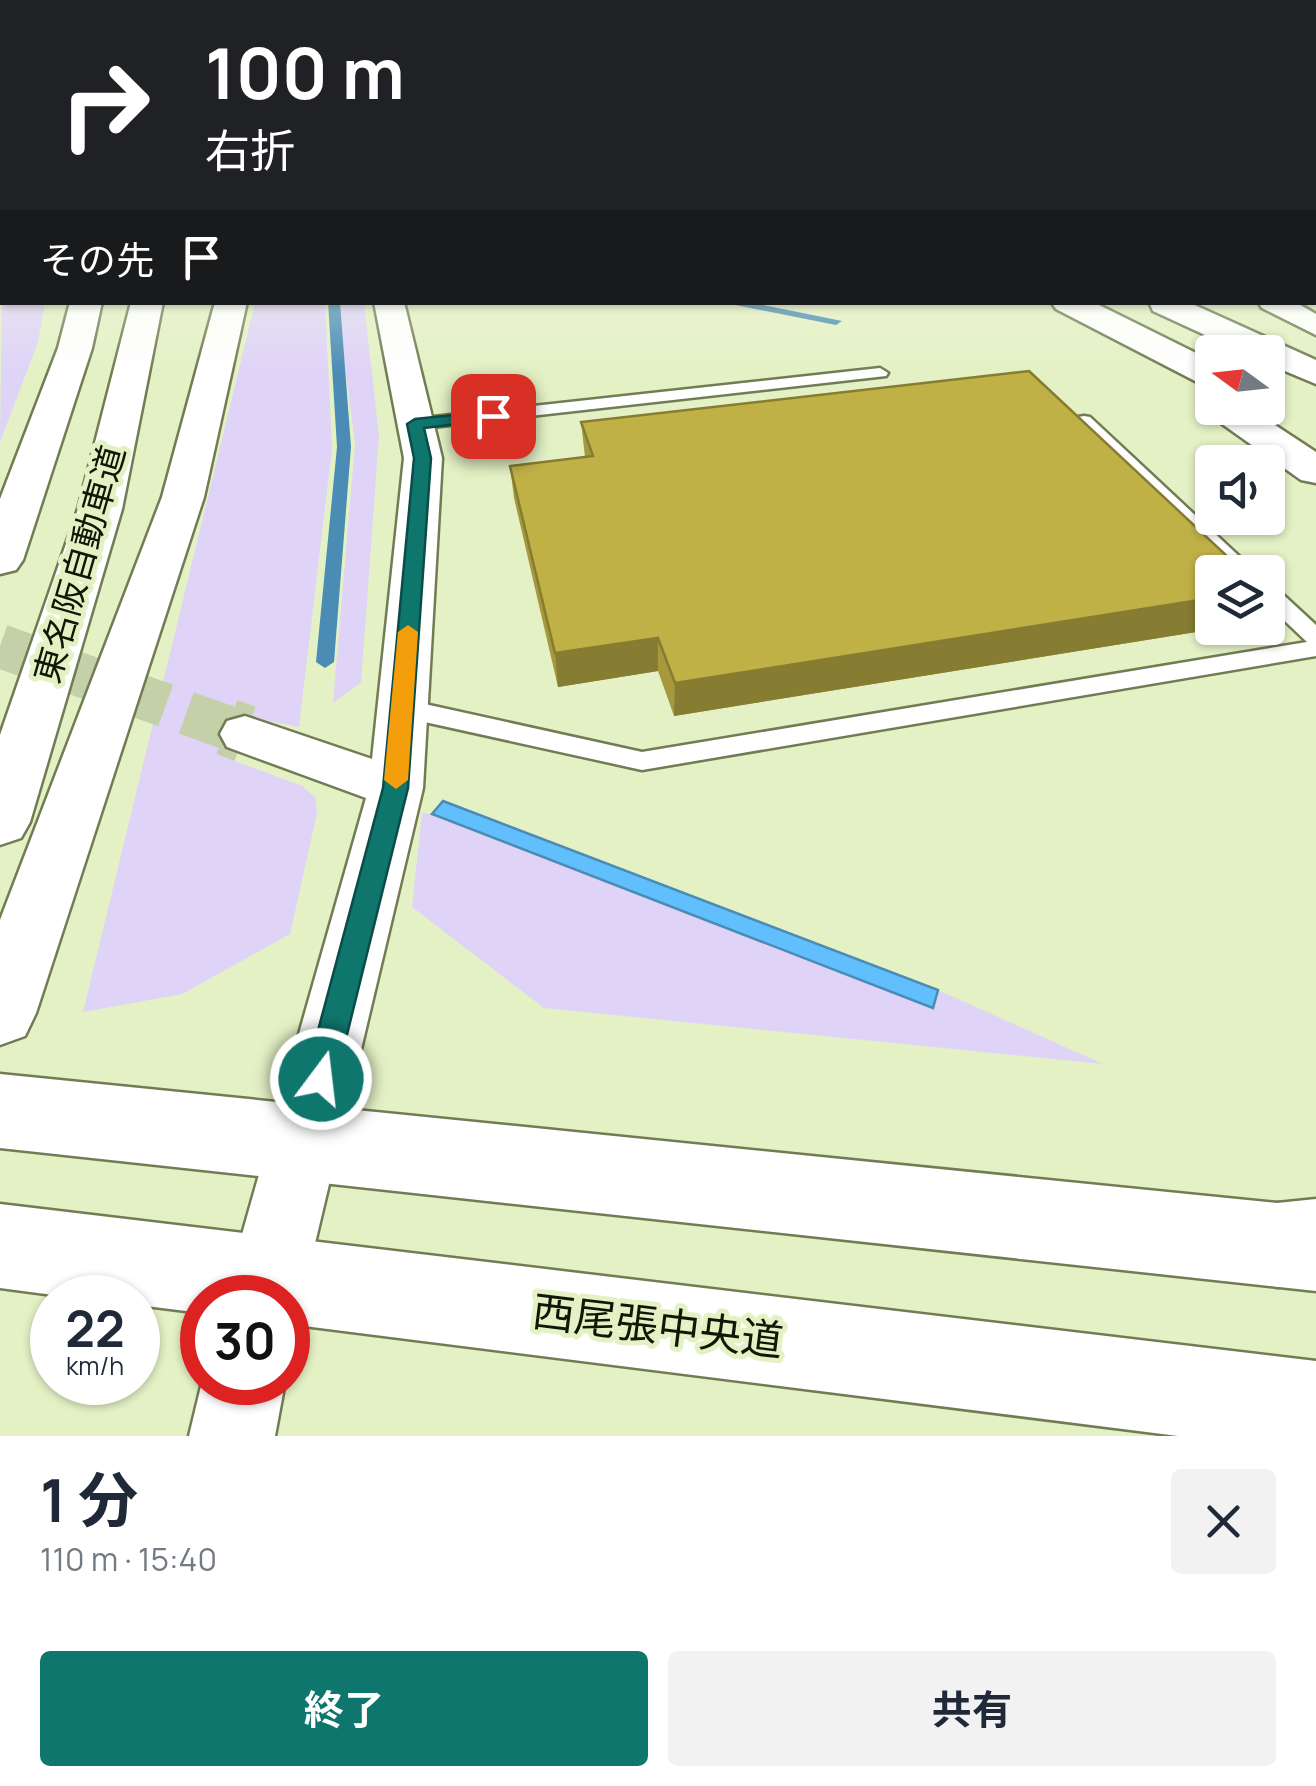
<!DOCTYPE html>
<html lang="ja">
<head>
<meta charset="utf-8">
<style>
  :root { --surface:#fff; --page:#f2f2f3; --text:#1f2937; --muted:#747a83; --accent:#0f766e }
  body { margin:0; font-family:Manrope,"Noto Sans JP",sans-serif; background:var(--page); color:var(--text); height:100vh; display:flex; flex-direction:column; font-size:38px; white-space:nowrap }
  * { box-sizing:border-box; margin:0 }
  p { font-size:32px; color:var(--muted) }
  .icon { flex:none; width:55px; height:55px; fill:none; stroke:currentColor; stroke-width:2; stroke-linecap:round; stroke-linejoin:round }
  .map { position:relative; height:1436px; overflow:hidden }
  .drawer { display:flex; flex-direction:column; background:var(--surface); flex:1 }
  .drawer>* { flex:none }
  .top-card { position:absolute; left:0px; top:0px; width:1318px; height:305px; box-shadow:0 2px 8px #0004; background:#202124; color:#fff; overflow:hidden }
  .needle { width:65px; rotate:285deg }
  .buttons { position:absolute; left:1195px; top:335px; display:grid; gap:20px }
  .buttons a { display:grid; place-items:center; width:90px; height:90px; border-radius:10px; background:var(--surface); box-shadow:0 2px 8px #0004; font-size:50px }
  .speed { position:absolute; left:30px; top:1275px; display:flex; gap:20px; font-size:50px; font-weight:700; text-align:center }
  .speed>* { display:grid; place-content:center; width:130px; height:130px; border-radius:50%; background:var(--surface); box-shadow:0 2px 8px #0004; line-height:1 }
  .speed small { font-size:25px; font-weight:400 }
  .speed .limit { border:15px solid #d22; background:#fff; color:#111 }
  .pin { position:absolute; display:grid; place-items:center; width:85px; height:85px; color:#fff; margin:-42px; border-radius:20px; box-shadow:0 5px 15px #0006 }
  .me { position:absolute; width:110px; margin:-55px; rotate:15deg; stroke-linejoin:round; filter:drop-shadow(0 0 8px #0008) }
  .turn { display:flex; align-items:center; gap:35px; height:210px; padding:0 40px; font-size:45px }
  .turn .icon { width:130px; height:130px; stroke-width:2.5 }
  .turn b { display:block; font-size:70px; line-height:85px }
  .then { display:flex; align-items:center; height:95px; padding:0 40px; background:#0003; gap:20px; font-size:38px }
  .round { display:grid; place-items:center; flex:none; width:105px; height:105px; border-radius:10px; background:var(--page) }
  .overview { display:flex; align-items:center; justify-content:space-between; height:170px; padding:0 40px }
  h1 { font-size:60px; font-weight:700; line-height:75px }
  .action { display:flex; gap:20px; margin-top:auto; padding:20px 40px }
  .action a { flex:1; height:115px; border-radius:10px; background:var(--accent); color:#fff; font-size:40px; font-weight:700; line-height:115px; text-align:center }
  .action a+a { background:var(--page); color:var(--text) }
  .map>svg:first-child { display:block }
  .green { fill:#dfd3f8 }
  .water { fill:#62bffe; stroke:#4a8cb4; stroke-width:2.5 }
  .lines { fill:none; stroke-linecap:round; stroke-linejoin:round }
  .stream { fill:#4a8cb4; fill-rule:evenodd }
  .street-tunnel-far1 { stroke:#c4d0a8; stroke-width:44; stroke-dasharray:44 22; stroke-linecap:butt }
  .street-tunnel { stroke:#c4d0a8; stroke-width:58; stroke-dasharray:58 29; stroke-linecap:butt }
  .lane-casing { stroke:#717c54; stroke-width:5 }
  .street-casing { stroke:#717c54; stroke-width:5 }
  .primary-casing { stroke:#717c54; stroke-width:5 }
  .highway-casing { stroke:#717c54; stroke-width:5 }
  .lane { fill:#fff; fill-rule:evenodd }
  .street { fill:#fff; fill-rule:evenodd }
  .primary { fill:#fff; fill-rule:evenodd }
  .highway { fill:#fff; fill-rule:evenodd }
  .wall { fill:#a5983d }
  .shaded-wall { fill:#867c32 }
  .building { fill:#c0b147; stroke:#867c32; stroke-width:2.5 }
  .route { fill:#0f766e; stroke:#0a4d48; stroke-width:2.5 }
  .slow { fill:#f59e0b }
  .labels { text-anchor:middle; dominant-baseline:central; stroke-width:10; stroke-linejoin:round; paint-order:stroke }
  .street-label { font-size:35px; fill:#111606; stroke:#e4f1c5 }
  .near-street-label { font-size:42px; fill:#111606; stroke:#e4f1c5 }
</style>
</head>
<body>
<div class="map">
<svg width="1316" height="1436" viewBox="0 0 1316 1436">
  <rect width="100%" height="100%" fill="#e4f1c5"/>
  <g class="green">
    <polygon points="2,290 2,302 45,303 38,342 0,442"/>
    <polygon points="255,303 325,303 332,448 299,727 232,714 224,757 302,786 315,797 317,813 290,934 182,994 83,1012"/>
    <polygon points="337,303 364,303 379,436 361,682 333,703 355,444"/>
    <polygon points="422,813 432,814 932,1008 938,990 1103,1064 544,1008 412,907"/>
  </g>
  <polygon class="water" points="443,801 938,990 933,1008 432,814"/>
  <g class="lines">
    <g class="stream">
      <rect x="1315" y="240" width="1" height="7"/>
      <polygon points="328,302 340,302 351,447 334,662 325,668 316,662 337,447"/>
      <polygon points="720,302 749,302 842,321 836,325"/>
    </g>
    <polyline class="street-tunnel-far1" points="0,646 234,730"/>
    <polyline class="street-tunnel" points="227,727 245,734"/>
    <defs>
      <g id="lane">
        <polygon points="880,368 888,373 886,376 415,429 406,424 415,419"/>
        <polygon points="1084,416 1090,417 1256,572 1234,572 1078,425 1078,417"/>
        <polygon points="1268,586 1276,588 1316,625 1316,656 642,770 402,717 390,708 402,699 642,752 1307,642 1268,605"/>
      </g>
      <g id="street">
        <rect x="1315" y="256" width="1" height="16"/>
        <polygon points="374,302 404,302 442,458 423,788 302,1298 288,1327 288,1298 224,1298 366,798 227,747 220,734 227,721 245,716 372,759 404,458"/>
        <polygon points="1258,302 1295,302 1316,314 1316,335 1262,308"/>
        <polygon points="202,1382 285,1382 275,1436 189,1436"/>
      </g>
      <g id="primary">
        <polygon points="0,1074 1316,1207 1316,1291 0,1148"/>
        <polygon points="0,1204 1316,1361 1316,1436 1178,1436 288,1324 288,1298 202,1298 202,1313 138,1305 138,1298 76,1298 0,1288"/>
      </g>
      <g id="highway">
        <polygon points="70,302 102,302 92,348 23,560 16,570 0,574 0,499 58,348"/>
        <polygon points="131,302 163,302 122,509 30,822 21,838 0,845 0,735 78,509"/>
        <polygon points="215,302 247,302 204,497 36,1013 25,1036 0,1045 0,920 162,497"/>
        <polygon points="1051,302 1093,302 1212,361 1212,386 1199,383 1056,309"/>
        <polygon points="1149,302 1188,302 1316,360 1316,384 1268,364 1268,352 1242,352 1153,311"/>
        <polygon points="1212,399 1212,408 1249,408 1316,452 1316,483 1301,480 1211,416 1205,408"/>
        <polygon points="1316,1199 1316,1283 1277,1287 1247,1275 1235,1245 1247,1215 1277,1203"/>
      </g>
    </defs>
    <use href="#lane" class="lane-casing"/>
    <use href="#street" class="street-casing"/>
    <use href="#primary" class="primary-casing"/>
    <use href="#highway" class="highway-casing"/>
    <use href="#lane" class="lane"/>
    <use href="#street" class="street"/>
    <use href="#primary" class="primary"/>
    <use href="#highway" class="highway"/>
  </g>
  <polygon class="wall" points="581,422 1212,628 1221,628 674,716 658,671 558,687 514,498 510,466 585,457"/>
  <g class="shaded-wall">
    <polygon points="2,179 2,200 0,204 0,182"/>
    <polygon points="1212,598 1212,628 1221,628 674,716 675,683"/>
    <polygon points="658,638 658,671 558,687 555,653"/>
  </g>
  <polygon class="building" points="1029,371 1244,572 1212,572 1212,598 675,683 658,638 555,653 510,466 593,456 581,422"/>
  <linearGradient id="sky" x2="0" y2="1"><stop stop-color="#72b8f1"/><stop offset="0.46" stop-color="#f3f9e5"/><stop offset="1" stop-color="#f3f9e5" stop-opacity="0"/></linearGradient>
  <rect width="1316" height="373" fill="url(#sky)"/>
  <polygon class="route" points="493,411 501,416 498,419 424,428 431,458 408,788 336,1079 332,1090 321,1094 310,1090 305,1079 383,788 414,458 407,424 415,419"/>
  <polygon class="slow" points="408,625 418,632 408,780 396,789 384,780 398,632"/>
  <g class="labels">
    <g class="street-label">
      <text transform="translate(79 564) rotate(-74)">東名阪自動車道</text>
    </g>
    <g class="near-street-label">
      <text transform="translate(658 1325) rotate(7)">西尾張中央道</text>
    </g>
  </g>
</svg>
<div class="buttons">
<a><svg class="needle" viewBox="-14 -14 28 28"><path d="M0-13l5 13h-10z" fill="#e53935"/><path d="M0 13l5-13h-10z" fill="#747a83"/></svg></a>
<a><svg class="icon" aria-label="sound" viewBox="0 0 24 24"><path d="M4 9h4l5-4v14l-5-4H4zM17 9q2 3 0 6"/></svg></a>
<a><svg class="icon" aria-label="layers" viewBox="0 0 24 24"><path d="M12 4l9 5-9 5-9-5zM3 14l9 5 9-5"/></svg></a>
</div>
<div class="speed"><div>22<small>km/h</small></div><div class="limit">30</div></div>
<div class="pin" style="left:493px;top:416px;background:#d93025"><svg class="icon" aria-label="arrive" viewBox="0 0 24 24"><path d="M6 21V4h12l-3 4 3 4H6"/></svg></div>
<svg class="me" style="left:321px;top:1079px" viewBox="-20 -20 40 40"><circle r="17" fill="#0f766e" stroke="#fff" stroke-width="3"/><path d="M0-11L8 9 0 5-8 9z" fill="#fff"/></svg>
<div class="top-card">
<div class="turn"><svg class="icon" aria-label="right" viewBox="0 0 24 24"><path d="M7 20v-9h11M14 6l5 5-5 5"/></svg><div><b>100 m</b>右折</div></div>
<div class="then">その先<svg class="icon" aria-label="arrive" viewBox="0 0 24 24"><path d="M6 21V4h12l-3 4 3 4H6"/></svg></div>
</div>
</div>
<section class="drawer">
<div class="overview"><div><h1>1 分</h1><p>110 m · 15:40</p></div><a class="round"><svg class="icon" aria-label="close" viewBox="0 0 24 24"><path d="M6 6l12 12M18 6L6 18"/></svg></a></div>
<div class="action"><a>終了</a><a>共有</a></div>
</section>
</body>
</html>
